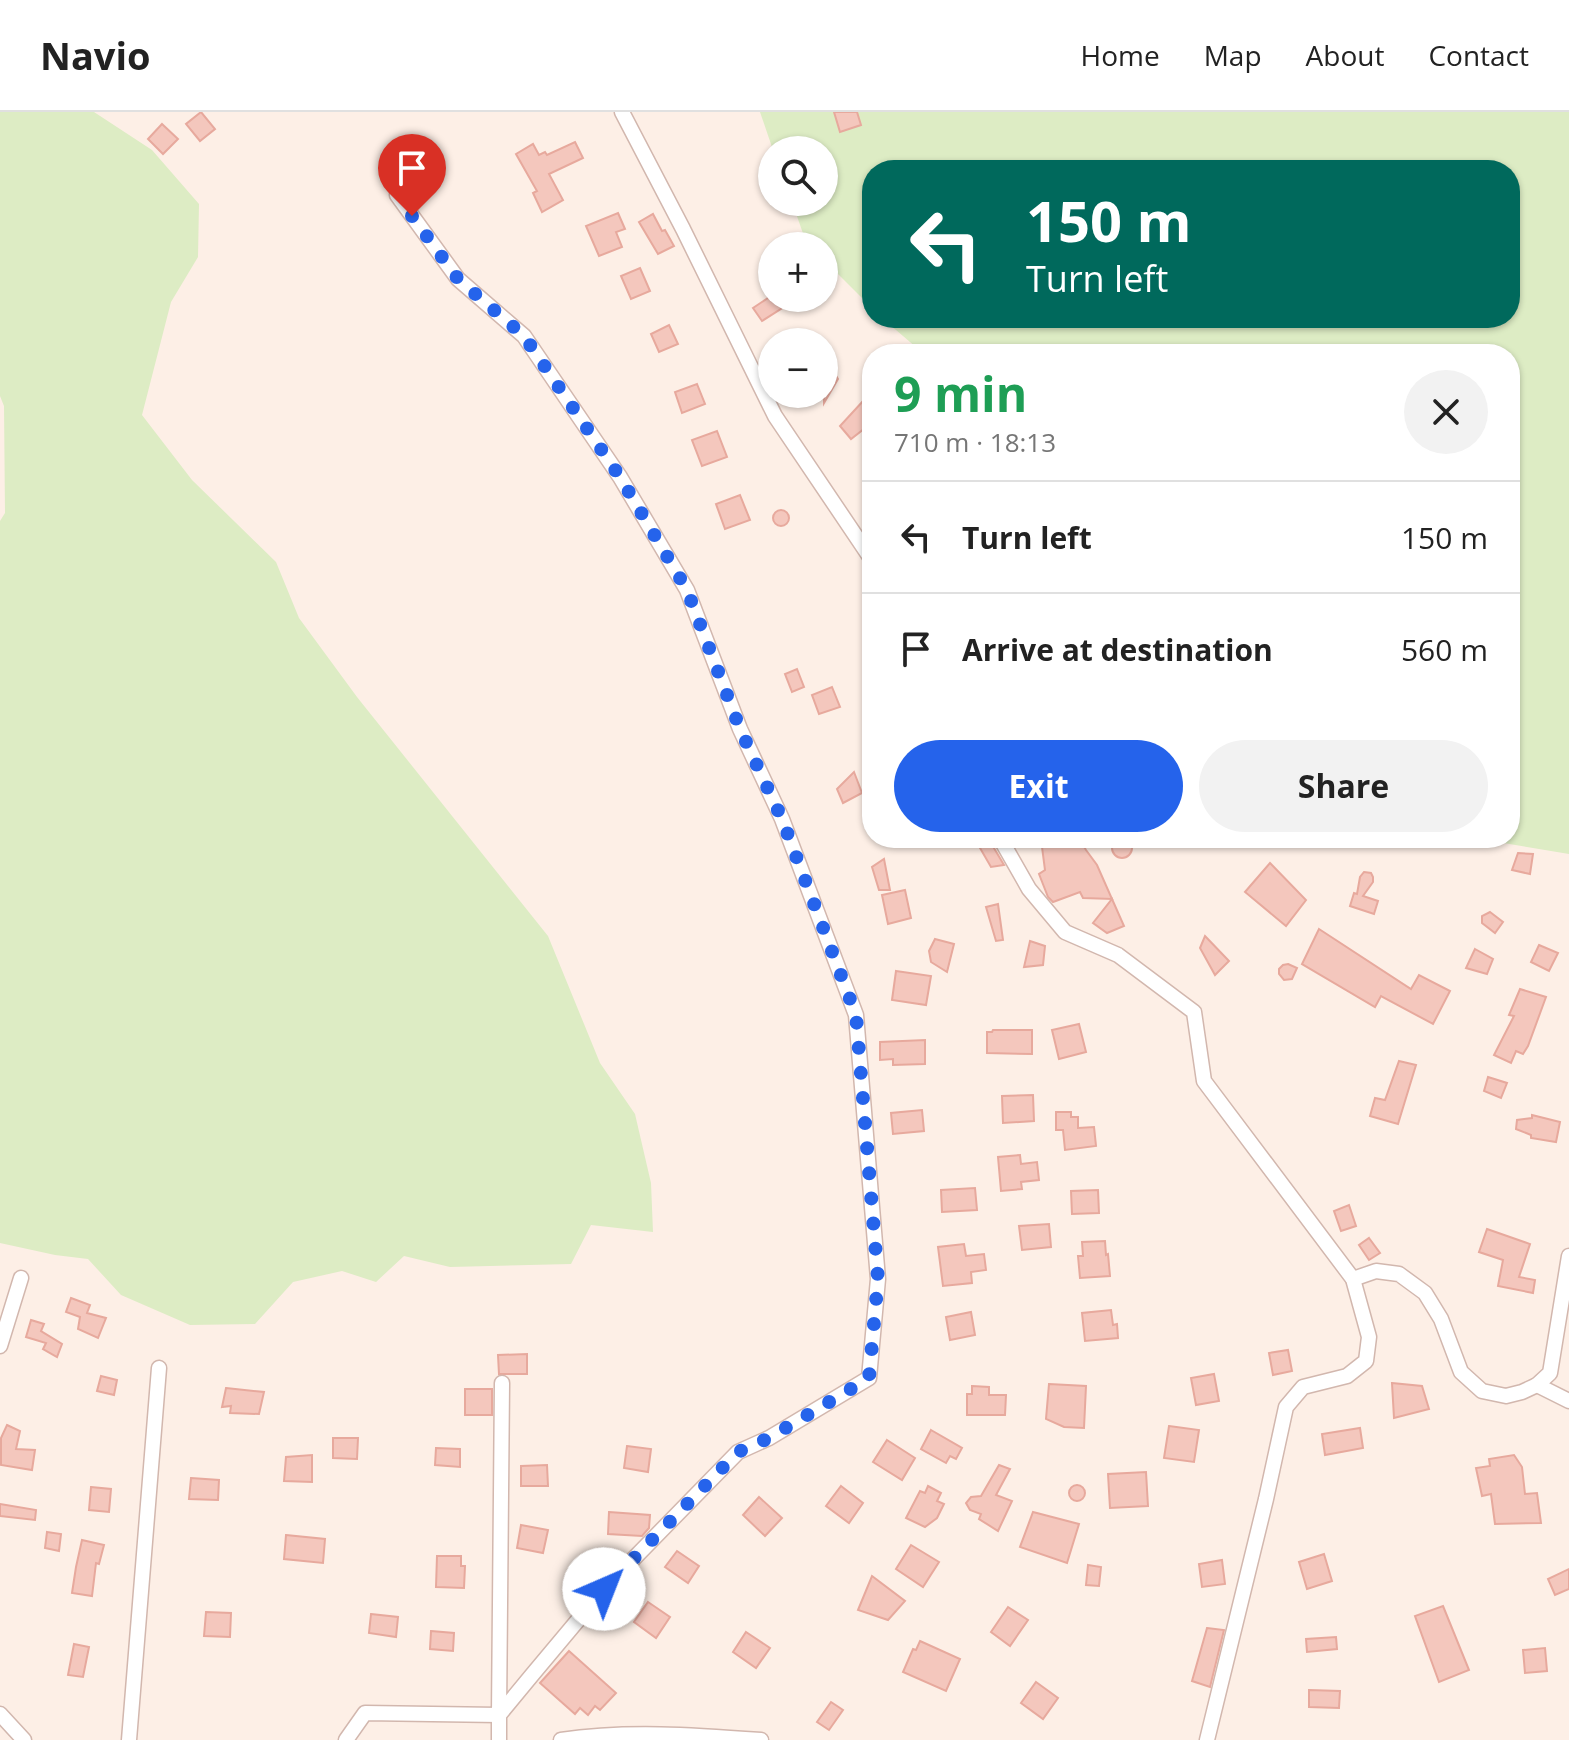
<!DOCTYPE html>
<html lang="en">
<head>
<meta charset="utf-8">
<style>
  :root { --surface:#fff; --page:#f2f2f2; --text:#222; --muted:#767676; --line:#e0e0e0; --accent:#2563eb }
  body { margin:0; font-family:"Open Sans",sans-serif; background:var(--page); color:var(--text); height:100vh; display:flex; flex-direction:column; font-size:30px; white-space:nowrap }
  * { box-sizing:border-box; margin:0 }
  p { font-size:26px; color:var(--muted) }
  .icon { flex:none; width:44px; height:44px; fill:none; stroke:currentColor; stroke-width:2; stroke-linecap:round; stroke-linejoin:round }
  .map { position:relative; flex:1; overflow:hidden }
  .sheet { position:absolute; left:862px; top:232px; width:658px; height:504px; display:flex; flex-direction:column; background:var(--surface); border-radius:32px; box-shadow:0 2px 6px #0004 }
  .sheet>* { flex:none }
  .guide { position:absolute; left:862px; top:48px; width:658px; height:168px; border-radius:32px; box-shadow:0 2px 6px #0004; background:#00695c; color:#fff; overflow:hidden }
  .controls { position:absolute; left:758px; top:24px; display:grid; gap:16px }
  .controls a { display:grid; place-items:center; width:80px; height:80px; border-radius:50%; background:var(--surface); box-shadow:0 2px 6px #0004; font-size:40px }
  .pin { position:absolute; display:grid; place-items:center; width:68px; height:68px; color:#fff; margin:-82px -34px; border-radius:50% 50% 50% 0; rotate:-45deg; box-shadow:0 0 8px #0007 }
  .pin .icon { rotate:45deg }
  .me { position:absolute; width:88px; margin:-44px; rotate:44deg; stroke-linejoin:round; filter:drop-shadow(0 0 6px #0008) }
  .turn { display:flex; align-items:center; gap:28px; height:168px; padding:0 32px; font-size:36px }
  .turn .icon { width:104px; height:104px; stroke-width:2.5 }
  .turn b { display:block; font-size:56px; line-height:68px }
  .round { display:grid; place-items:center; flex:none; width:84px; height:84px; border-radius:42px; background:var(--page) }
  .head { display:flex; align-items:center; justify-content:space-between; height:136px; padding:0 32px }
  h1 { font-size:48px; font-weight:700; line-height:60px; color:#1e9e55 }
  .primary-button { display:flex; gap:16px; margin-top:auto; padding:16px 32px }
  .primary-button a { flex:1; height:92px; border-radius:48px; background:var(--accent); color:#fff; font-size:32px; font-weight:700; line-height:92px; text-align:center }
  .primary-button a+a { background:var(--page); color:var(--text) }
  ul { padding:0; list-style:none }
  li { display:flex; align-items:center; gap:24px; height:112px; padding:0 32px; border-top:2px solid var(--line) }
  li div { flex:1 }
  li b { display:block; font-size:30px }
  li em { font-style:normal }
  header { display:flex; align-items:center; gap:48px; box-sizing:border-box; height:112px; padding:0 40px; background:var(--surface); border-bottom:2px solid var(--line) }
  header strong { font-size:38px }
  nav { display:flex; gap:44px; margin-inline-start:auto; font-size:28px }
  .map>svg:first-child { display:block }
  .green { fill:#ddecc4 }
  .building { fill:#f4c7bd; stroke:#e7a99d; stroke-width:2 }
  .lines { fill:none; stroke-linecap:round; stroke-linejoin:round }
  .street-casing { stroke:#d2b7ae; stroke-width:17 }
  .street { stroke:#fff; stroke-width:14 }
  .route { stroke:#2563eb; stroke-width:14; stroke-dasharray:0 25.2 }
</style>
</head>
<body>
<header>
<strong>Navio</strong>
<nav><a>Home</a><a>Map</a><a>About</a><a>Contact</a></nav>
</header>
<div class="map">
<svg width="1569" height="1628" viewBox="0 0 1569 1628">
  <rect width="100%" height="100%" fill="#fdefe6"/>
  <g class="green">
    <polygon points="0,0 94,0 152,38 199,92 198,145 171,190 142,303 192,368 276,450 299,506 357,585 548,824 600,951 635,1002 651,1071 653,1120 591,1113 571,1152 450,1155 404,1144 376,1170 342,1159 293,1170 255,1212 190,1213 121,1183 88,1147 55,1143 0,1131 0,409 5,401 4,294 0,284"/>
    <polygon points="760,0 1569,0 1569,742 1473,726 1510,726 1510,242 924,242 882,206 1510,206 1510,58 872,58 872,196 824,148 824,134 810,134 806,130 792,90 824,90 824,38 773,38"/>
  </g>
  <g class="building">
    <polygon points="201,0 215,17 200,29 186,12"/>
    <polygon points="834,0 857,0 861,13 840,20"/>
    <polygon points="162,12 178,27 163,42 148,27"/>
    <polygon points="575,30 583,46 549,62 563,88 542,100 533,81 537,79 516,42 533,32 539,43 545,40 547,43"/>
    <polygon points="618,101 625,117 616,120 622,135 599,144 586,114"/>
    <polygon points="653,102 662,119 665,118 674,134 658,142 639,110"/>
    <polygon points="640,156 650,179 631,187 621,164"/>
    <polygon points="768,186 798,186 762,209 753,196"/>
    <polygon points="669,213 678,232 659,240 651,222"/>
    <polygon points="824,244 838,267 824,291"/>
    <polygon points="697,272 705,292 682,301 675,280"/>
    <polygon points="864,288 865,305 869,313 851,327 840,314"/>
    <polygon points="717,319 727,345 702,354 692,328"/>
    <polygon points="740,383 750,408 725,417 716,392"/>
    <circle cx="781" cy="406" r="8"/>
    <polygon points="797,557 804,575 792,580 785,562"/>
    <polygon points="832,575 840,595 819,602 812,583"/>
    <polygon points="854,660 862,681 843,691 837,677"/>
    <polygon points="1055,726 1079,726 1086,738 1097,753 1112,787 1083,786 1080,780 1053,790 1048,785 1039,762 1045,758 1042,735"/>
    <circle cx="1122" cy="736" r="10"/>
    <polygon points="990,728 991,731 1004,753 991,755 980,736"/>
    <polygon points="1518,741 1533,742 1530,762 1512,758"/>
    <polygon points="884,747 890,778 879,778 872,755"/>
    <polygon points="1270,751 1306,788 1286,814 1245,780"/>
    <polygon points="1364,760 1371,761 1373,765 1373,770 1363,784 1378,789 1374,802 1350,794 1354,781 1357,782 1360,765"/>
    <polygon points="905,778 911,806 888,812 882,783"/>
    <polygon points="1112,787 1124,814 1107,821 1093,811"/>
    <polygon points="998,792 1003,828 996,829 986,795"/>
    <polygon points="1490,800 1503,810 1495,821 1482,811 1482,804"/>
    <polygon points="1319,817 1411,877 1419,863 1450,879 1433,912 1381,884 1375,895 1302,852"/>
    <polygon points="1205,824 1229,849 1215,863 1200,836"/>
    <polygon points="935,827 954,832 947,860 931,850 929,839"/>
    <polygon points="1030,829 1045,834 1043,853 1024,855"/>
    <polygon points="1539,833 1558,841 1549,859 1531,850"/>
    <polygon points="1475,837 1493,847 1487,862 1466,856"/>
    <polygon points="1288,852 1297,856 1292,867 1284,868 1279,862 1279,857 1283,853"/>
    <polygon points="896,859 931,864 926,893 892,888"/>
    <polygon points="1520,877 1546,885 1528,934 1523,942 1516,939 1511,951 1494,943 1514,904 1509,903"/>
    <polygon points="1079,912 1086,940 1059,947 1052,918"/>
    <polygon points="993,918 1032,918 1032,942 987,941 987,920 992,920"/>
    <polygon points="925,928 925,952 893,953 893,947 880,948 880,930"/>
    <polygon points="1399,949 1416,953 1398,1012 1370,1004 1375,986 1385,988"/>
    <polygon points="1488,965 1507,971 1501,986 1484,979"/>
    <polygon points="1033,983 1034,1009 1003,1011 1002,984"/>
    <polygon points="922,998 924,1019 893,1022 891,1001"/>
    <polygon points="1056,1000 1071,1000 1071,1005 1078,1005 1078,1016 1094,1015 1096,1034 1065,1038 1063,1018 1056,1018"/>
    <polygon points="1532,1003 1560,1010 1556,1030 1531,1026 1531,1023 1516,1017 1517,1008 1532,1006"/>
    <polygon points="1020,1043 1021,1052 1037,1050 1039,1068 1021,1070 1022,1077 1001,1079 998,1045"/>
    <polygon points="975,1076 977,1098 942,1100 941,1078"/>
    <polygon points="1098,1078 1099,1101 1072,1102 1071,1079"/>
    <polygon points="1349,1093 1356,1114 1341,1119 1334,1099"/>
    <polygon points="1049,1112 1051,1135 1022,1138 1019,1114"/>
    <polygon points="1487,1117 1530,1132 1519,1165 1535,1168 1533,1181 1498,1174 1503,1148 1479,1140"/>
    <polygon points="1369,1126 1380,1141 1369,1148 1359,1133"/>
    <polygon points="1105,1129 1106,1143 1108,1142 1110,1164 1080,1166 1078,1144 1083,1144 1082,1130"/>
    <polygon points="964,1132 966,1144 984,1142 986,1158 971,1160 972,1171 943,1174 938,1135"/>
    <polygon points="71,1186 90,1193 87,1201 106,1206 98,1226 78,1217 80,1205 66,1200"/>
    <polygon points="1111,1198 1113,1213 1117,1212 1118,1226 1085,1229 1082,1201"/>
    <polygon points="971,1200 975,1223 950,1228 946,1205"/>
    <polygon points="31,1208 44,1212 41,1219 62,1232 57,1245 43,1237 46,1231 26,1225"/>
    <polygon points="1288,1238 1292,1259 1273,1263 1269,1241"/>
    <polygon points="527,1242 527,1262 499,1262 498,1243"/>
    <polygon points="1214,1262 1219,1289 1196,1293 1191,1266"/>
    <polygon points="101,1264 117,1268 114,1283 97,1279"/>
    <polygon points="1392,1271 1422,1274 1429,1297 1394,1306"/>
    <polygon points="1049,1272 1086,1274 1084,1316 1064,1315 1046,1307"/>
    <polygon points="972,1274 989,1275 989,1283 1006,1283 1005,1303 967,1303 967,1282 972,1282"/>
    <polygon points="226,1276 264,1280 259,1302 230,1301 231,1294 222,1295"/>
    <rect x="465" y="1277" width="27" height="26"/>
    <polygon points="7,1313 20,1319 16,1337 35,1338 32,1358 1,1353 1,1326"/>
    <polygon points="1169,1314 1199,1318 1194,1350 1164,1346"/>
    <polygon points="1360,1316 1363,1336 1325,1343 1322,1322"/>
    <polygon points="931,1318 962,1336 956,1347 950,1344 946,1351 921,1337"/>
    <polygon points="333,1326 358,1326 357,1347 333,1346"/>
    <polygon points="887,1328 915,1346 902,1368 873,1350"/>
    <polygon points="627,1334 651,1337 648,1360 624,1356"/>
    <polygon points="436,1336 460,1337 460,1355 435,1353"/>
    <polygon points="312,1343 312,1370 284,1369 286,1345"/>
    <polygon points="1514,1343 1522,1355 1525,1382 1537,1381 1541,1411 1495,1412 1491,1382 1482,1384 1476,1356 1490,1354 1489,1347"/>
    <polygon points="547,1353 548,1374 521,1374 521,1354"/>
    <polygon points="999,1353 1010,1357 996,1383 1012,1389 998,1419 979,1407 981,1402 970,1398 966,1391 971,1385 981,1384"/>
    <polygon points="1146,1360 1148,1394 1110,1396 1108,1362"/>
    <polygon points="191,1366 219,1368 218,1388 189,1387"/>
    <circle cx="1077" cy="1381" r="8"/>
    <polygon points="841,1374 863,1391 849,1411 826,1394"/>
    <polygon points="928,1374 941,1381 937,1389 944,1392 937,1406 925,1415 906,1406 920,1379 925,1381"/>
    <polygon points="91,1375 111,1377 109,1400 89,1398"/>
    <polygon points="759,1385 782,1406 765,1424 743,1403"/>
    <polygon points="0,1392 36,1398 35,1408 0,1404"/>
    <polygon points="609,1400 650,1403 649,1416 642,1424 608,1422"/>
    <polygon points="1033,1400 1079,1412 1067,1451 1020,1435"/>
    <polygon points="521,1413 548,1418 543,1441 517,1436"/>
    <polygon points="47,1420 61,1422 59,1439 45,1436"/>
    <polygon points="286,1423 325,1427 323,1451 284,1447"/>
    <polygon points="82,1428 104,1433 99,1452 96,1451 92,1484 72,1481 76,1455"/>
    <polygon points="911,1433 939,1450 923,1475 896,1457"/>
    <polygon points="677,1439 699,1454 688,1471 665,1455"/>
    <polygon points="1324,1442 1332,1469 1307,1477 1299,1450"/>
    <polygon points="437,1444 461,1444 461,1454 465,1454 464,1476 436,1475"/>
    <polygon points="1222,1448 1225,1472 1202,1475 1199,1452"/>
    <polygon points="1088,1453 1101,1455 1099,1474 1086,1473"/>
    <polygon points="1569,1457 1569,1477 1555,1483 1548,1467"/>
    <polygon points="571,1463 595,1472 583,1487 564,1480"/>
    <polygon points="872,1464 905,1489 888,1508 858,1498"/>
    <polygon points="648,1490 670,1505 656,1526 634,1510"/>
    <polygon points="1443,1494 1469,1558 1439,1570 1415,1504"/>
    <polygon points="1008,1495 1028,1508 1010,1534 991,1520"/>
    <polygon points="206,1500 231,1501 230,1525 204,1524"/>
    <polygon points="371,1502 398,1505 396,1525 369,1521"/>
    <polygon points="1207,1516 1224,1518 1210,1575 1192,1569"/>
    <polygon points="431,1519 454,1521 453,1539 430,1537"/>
    <polygon points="746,1520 770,1536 756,1556 733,1540"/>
    <polygon points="1336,1525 1337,1537 1307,1540 1306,1527"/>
    <polygon points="920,1529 960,1547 946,1579 903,1560 913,1537 916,1538"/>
    <polygon points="74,1532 89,1535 83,1565 68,1563"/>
    <polygon points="1545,1536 1547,1559 1525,1561 1523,1538"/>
    <polygon points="569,1539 616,1581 600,1598 595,1594 588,1603 580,1596 575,1602 540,1571"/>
    <polygon points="1036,1570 1058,1586 1043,1607 1021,1591"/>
    <polygon points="1309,1578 1340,1579 1339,1596 1309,1595"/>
    <polygon points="831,1590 843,1598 829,1618 817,1610"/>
  </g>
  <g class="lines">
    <defs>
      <g id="street">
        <polyline points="622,0 683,117 775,304 872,448"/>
        <polyline points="397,83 458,167 524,224 620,365 687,478 740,617 782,707 856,903 878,1167 869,1266 769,1326 738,1340 604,1477 532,1563 499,1603 499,1628"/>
        <polyline points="1000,726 1029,777 1065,820 1118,843 1194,900 1204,969 1353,1167 1369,1225 1366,1249 1347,1264 1303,1275 1286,1295 1266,1387 1207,1628"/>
        <polyline points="1353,1167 1376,1159 1399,1162 1425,1181 1441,1207 1461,1260 1482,1279 1506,1284 1522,1280 1537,1273 1550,1261 1569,1144"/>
        <polyline points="0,1234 21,1166"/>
        <polyline points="1537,1273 1569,1289"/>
        <polyline points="0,1602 24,1628"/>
        <polyline points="129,1628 159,1256"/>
        <polyline points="346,1628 365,1601 499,1603 502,1271"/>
        <path d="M561 1628C626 1618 695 1623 761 1628"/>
      </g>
    </defs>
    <use href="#street" class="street-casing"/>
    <use href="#street" class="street"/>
  </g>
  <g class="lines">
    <polyline class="route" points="412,104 458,167 524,224 620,365 687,478 740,617 782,707 856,903 878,1167 869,1266 769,1326 738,1340 604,1477"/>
  </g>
</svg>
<div class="controls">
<a><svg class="icon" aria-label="search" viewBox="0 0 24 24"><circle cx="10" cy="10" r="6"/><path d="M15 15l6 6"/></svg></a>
<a>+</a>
<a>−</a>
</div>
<div class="pin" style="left:412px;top:104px;background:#d93025"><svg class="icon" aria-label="arrive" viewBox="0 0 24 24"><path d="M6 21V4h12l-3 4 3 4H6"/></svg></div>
<svg class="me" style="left:604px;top:1477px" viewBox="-20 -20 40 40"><circle r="19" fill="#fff"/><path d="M0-13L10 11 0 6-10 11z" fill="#2563eb"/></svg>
<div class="guide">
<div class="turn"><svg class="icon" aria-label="left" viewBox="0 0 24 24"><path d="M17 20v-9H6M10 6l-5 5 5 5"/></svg><div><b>150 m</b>Turn left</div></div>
</div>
<section class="sheet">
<div class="head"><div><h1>9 min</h1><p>710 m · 18:13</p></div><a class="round"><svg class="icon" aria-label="close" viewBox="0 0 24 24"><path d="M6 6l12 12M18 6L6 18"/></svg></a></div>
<ul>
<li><svg class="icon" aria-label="left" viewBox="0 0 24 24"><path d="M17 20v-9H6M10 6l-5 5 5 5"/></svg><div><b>Turn left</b></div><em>150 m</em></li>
<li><svg class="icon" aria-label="arrive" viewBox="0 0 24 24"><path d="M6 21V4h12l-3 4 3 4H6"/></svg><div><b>Arrive at destination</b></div><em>560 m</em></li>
</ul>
<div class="primary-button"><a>Exit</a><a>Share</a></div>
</section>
</div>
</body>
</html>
